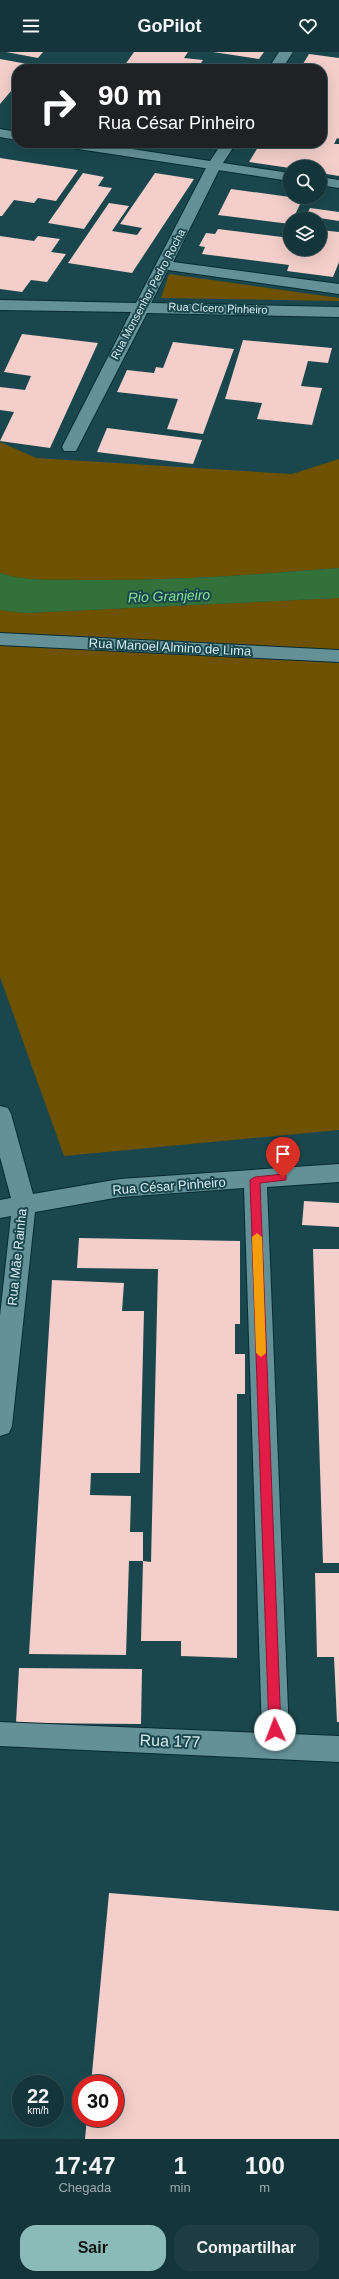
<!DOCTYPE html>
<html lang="pt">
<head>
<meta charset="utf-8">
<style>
  :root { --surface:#14353a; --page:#1d3d42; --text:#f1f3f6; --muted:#9dabaf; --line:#335054; --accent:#8bbbb9 }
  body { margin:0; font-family:Helvetica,sans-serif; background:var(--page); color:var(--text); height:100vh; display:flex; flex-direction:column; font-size:15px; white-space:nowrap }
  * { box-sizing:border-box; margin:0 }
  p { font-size:13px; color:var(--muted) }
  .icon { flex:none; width:22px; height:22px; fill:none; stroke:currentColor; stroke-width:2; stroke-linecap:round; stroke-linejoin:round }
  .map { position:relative; height:2087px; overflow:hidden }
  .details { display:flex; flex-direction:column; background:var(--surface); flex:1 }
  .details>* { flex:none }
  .guide { position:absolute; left:12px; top:12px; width:315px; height:84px; border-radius:16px; box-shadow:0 4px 16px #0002,0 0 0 1px var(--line); background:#202124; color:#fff; overflow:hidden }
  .fabs { position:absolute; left:283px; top:108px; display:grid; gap:8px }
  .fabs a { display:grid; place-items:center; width:44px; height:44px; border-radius:50%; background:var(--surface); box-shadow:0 4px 16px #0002,0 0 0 1px var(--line); font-size:20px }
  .speed { position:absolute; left:12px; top:2023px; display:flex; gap:8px; font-size:20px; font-weight:700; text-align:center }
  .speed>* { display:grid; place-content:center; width:52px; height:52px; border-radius:50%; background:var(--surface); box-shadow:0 4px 16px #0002,0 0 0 1px var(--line); line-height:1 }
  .speed small { font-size:10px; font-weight:400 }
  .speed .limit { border:6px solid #d22; background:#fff; color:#111 }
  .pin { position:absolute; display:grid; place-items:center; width:34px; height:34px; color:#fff; margin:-41px -17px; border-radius:50% 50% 50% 0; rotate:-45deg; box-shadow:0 0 4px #0007 }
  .pin .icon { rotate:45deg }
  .me { position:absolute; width:44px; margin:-22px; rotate:358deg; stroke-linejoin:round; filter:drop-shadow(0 0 3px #0008) }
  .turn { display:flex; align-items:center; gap:14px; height:84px; padding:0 20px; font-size:18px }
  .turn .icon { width:52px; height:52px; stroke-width:2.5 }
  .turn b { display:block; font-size:28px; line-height:34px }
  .eta { display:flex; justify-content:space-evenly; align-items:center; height:68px; text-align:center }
  .eta b { font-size:24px; font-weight:700; line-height:28px }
  .button { display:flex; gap:8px; margin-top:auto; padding:8px 20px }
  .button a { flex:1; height:46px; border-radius:16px; background:var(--accent); color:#111; font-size:16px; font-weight:700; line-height:46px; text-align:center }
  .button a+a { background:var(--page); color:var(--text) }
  header { display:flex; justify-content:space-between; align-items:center; height:52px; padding:0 20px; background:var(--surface); font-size:18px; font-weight:700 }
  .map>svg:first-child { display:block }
  .green { fill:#6e5200 }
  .water { fill:#33713b }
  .building { fill:#f3ceca }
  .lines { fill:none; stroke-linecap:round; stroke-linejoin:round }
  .minor-casing { stroke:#082c30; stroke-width:2 }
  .tertiary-casing { stroke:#082c30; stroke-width:2 }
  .minor { fill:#649197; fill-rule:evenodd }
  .tertiary { fill:#649197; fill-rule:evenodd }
  .route { fill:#e11d48; stroke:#92132f }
  .slow { fill:#f59e0b }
  .labels { text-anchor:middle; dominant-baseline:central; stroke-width:4; stroke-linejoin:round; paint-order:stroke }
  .far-street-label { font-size:11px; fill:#d7eef1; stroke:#1a474d }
  .street-label { font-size:13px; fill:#d7eef1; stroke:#1a474d }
  .water-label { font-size:14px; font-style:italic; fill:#8be193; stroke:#1a474d }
  .near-street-label { font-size:16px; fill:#d7eef1; stroke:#1a474d }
</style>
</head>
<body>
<header><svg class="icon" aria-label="menu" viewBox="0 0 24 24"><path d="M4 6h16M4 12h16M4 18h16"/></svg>GoPilot<svg class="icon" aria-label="heart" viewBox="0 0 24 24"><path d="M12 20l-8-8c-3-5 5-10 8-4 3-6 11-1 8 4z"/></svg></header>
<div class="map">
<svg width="339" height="2087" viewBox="0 0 339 2087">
  <rect width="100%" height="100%" fill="#1a474d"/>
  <g class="green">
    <polygon points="169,222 339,246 339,249 161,246"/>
    <path d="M0 390 36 406 292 422 339 407V516C253 523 167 529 81 528 54 527 26 530 0 521Z"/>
    <polygon points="339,546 339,1078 64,1104 0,925 0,558 25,561"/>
  </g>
  <path class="water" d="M339 516V546L25 561 0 558V521C26 530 54 527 81 528 167 529 253 523 339 516Z"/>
  <g class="building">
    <polygon points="6,0 43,0 38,6"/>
    <polygon points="134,0 188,0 184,6 203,8 197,17 122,17"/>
    <polygon points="213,0 264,0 259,7"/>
    <polygon points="309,2 339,6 339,87 337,86 334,92 339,92 339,124 320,121 320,115 290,116 249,110 260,92 277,95 279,91 322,91 322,17 300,17"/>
    <polygon points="0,7 33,13 29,17 17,17 17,32 0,52"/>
    <polygon points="0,106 78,118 56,149 38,146 34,151 14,148 2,164 0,164"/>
    <polygon points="83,121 104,125 98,134 112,136 84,177 48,171"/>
    <polygon points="155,121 194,127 132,221 68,211 109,151 129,154 112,179 137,183 142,176 120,172"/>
    <polygon points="231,137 290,145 303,146 293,167 290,167 290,172 218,163"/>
    <polygon points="310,156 339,160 339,169 306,164"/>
    <polygon points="218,177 290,186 290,197 320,197 320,178 339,180 339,210 333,225 287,219 289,213 202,202 205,195 199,194 206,181 215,182"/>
    <polygon points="0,184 34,189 38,184 60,187 51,200 66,202 47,230 31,228 22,240 0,237"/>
    <polygon points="22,282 98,291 50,396 0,389 14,360 0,358 0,335 25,338 31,324 4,320"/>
    <polygon points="243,288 332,296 328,311 308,309 301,334 322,336 312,373 257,367 262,351 225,347"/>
    <polygon points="173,290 234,297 203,382 167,377 178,347 117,340 127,318 154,321 156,315 163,316"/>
    <polygon points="107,376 202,388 193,412 97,400"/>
    <polygon points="304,1149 339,1151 339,1175 302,1173"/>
    <polygon points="79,1186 240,1189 240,1272 235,1272 235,1302 245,1302 245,1342 237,1342 237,1606 181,1604 181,1589 141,1589 143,1509 151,1510 158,1217 77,1216"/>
    <polygon points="313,1197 339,1197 339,1511 323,1511"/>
    <polygon points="52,1228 124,1231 122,1259 144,1259 140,1421 91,1421 90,1443 131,1444 130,1480 143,1480 143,1509 129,1509 126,1603 29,1602"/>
    <polygon points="315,1521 339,1521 339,1670 337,1670 334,1605 317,1605"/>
    <polygon points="19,1616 142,1617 141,1672 16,1671"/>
    <polygon points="109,1841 339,1859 339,2087 85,2087 87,2066 115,2066 115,2032 91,2032"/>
  </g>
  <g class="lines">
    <defs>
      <g id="minor">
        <polygon points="214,110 221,114 173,210 339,232 339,242 168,218 151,251 339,255 339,265 147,261 78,395 76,399 64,399 62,395 131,260 0,258 0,248 136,251 207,114"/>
        <polygon points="0,581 339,598 339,610 0,593"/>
        <polygon points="0,1054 8,1056 11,1062 33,1142 120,1127 339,1112 339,1130 267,1135 289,1682 339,1684 339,1710 0,1694 0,1670 262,1681 244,1136 120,1145 35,1160 12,1374 9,1381 0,1384 0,1264 11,1164 0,1166 0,1148 11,1146 0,1105"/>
      </g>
      <g id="tertiary">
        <polygon points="279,0 293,0 282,17 268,17"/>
        <polygon points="0,77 17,80 17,88 0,85"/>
        <polygon points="58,91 93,91 210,109 222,91 236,91 223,111 290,121 290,129 65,95"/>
        <polygon points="320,125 339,128 339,136 320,133"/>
      </g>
    </defs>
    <use href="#minor" class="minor-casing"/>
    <use href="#tertiary" class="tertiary-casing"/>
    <use href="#minor" class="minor"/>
    <use href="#tertiary" class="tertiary"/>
  </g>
  <polygon class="route" points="283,1122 286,1123 286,1128 260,1131 281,1678 275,1683 269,1678 250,1128 255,1125"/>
  <polygon class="slow" points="257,1181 262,1185 266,1301 261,1305 256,1301 252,1185"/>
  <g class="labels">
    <g class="far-street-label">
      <text transform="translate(148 242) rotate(-62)">Rua Monsenhor Pedro Rocha</text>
      <text transform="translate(218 256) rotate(2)">Rua Cícero Pinheiro</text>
    </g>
    <g class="street-label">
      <text transform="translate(170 595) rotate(3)">Rua Manoel Almino de Lima</text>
      <text transform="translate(169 1134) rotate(-4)">Rua César Pinheiro</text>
      <text transform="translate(17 1205) rotate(-84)">Rua Mãe Rainha</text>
    </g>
    <g class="water-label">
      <text transform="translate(169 544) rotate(-2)">Rio Granjeiro</text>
    </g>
    <g class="near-street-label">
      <text transform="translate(170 1689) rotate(2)">Rua 177</text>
    </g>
  </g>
</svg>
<div class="fabs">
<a><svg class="icon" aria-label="search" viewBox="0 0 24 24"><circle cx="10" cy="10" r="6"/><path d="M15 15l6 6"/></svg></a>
<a><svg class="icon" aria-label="layers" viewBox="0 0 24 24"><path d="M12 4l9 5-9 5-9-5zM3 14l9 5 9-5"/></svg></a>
</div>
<div class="speed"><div>22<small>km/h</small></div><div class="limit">30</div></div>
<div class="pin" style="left:283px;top:1126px;background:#d93025"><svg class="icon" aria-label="arrive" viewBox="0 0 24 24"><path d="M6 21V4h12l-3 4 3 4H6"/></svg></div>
<svg class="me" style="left:275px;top:1678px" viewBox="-20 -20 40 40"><circle r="19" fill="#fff"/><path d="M0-13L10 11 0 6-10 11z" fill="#e11d48"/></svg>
<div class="guide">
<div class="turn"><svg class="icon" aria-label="right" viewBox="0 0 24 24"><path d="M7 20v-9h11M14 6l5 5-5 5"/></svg><div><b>90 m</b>Rua César Pinheiro</div></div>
</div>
</div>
<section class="details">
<div class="eta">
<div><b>17:47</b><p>Chegada</p></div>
<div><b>1</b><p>min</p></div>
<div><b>100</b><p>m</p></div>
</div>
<div class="button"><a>Sair</a><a>Compartilhar</a></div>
</section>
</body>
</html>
